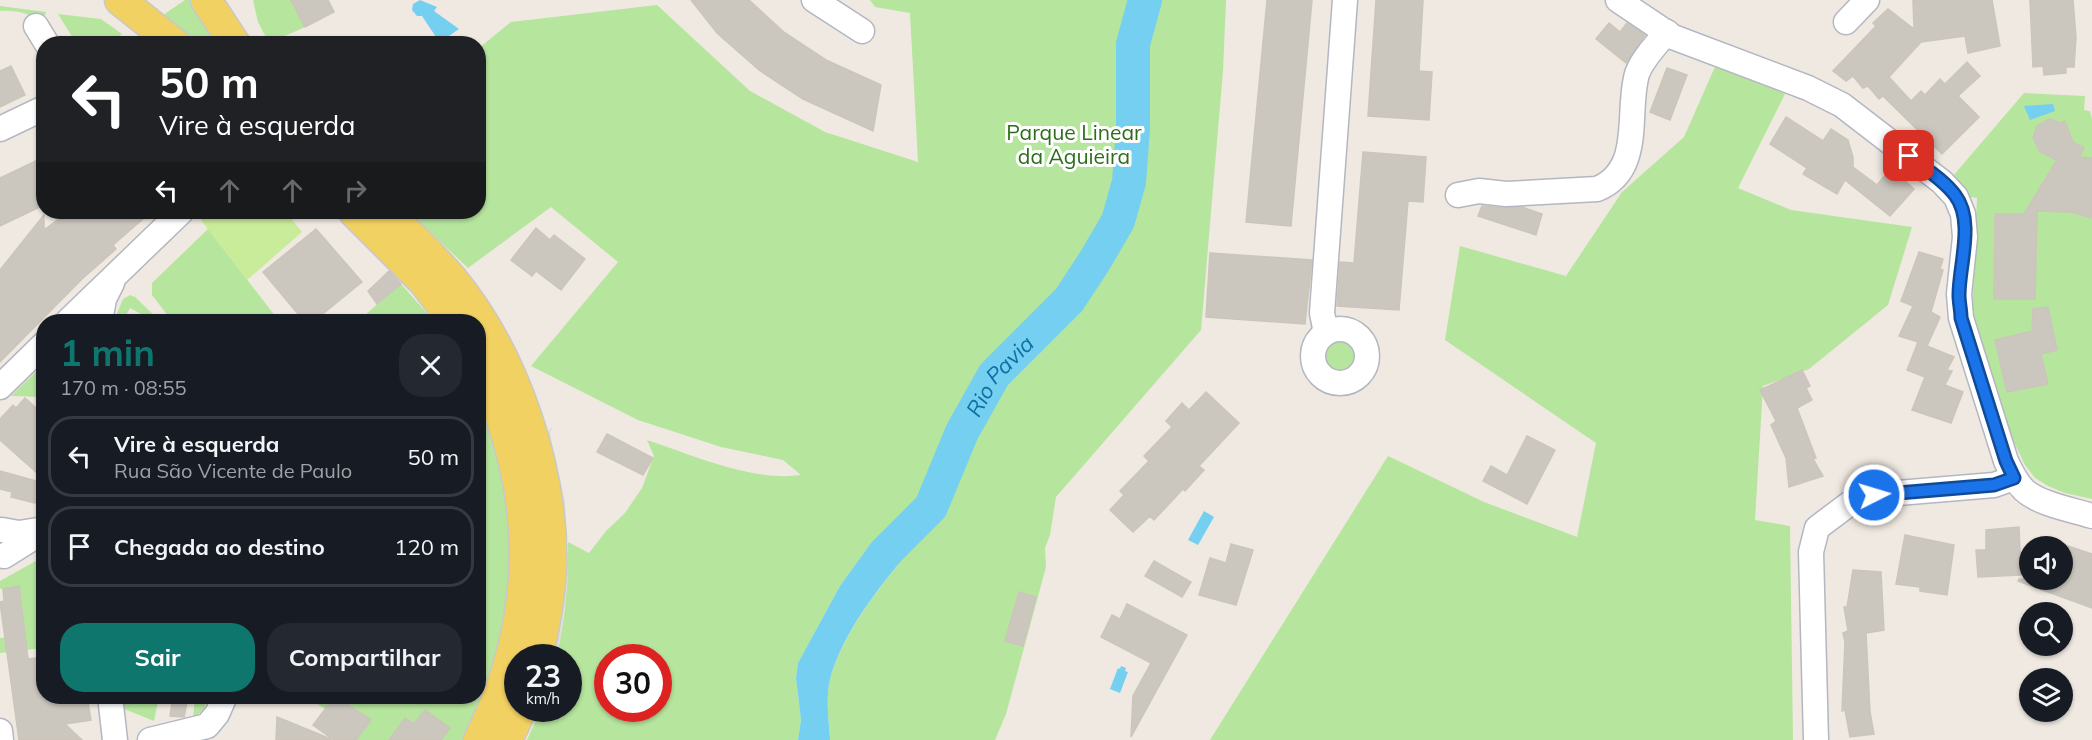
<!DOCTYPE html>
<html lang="pt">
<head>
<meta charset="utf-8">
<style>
  :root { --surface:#171b24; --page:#242831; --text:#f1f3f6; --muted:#9ea1a6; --line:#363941; --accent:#0f766e }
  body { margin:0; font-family:Mulish,sans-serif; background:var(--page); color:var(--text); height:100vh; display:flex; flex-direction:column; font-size:22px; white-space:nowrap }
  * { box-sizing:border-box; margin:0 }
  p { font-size:20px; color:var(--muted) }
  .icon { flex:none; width:33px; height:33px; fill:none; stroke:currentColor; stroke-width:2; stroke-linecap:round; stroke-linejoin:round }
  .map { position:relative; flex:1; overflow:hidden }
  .side { position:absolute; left:36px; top:314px; width:450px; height:390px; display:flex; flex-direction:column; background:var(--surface); border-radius:24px; box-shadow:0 2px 4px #0004 }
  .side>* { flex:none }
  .top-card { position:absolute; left:36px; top:36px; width:450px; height:183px; border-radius:24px; box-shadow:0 2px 4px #0004; background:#202124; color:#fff; overflow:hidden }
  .tools { position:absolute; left:2019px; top:536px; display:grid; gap:12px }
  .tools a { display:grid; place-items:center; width:54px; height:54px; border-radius:50%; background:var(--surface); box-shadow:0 2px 4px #0004; font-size:30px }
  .speed { position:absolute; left:504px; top:644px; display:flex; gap:12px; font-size:30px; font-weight:700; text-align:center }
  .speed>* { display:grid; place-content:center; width:78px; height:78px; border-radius:50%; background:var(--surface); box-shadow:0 2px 4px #0004; line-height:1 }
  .speed small { font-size:15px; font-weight:400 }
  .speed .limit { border:9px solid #d22; background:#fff; color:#111 }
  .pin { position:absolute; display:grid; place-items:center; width:51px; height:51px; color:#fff; margin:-26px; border-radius:12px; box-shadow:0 3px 9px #0006 }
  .me { position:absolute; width:66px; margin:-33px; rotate:85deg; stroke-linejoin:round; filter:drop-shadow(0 0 4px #0008) }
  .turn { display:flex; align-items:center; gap:21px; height:126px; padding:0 24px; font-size:27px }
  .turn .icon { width:78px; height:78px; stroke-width:2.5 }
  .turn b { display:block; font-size:42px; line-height:51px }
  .lanes { display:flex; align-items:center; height:57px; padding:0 24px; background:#0003; justify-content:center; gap:30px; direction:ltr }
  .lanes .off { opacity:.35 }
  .round { display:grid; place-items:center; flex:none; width:63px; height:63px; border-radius:24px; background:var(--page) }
  .head { display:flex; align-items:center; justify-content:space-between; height:102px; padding:0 24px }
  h1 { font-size:36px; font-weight:700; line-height:45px; color:var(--accent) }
  .primary-button { display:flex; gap:12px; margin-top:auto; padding:12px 24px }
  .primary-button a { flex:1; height:69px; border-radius:24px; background:var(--accent); color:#fff; font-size:24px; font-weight:700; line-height:69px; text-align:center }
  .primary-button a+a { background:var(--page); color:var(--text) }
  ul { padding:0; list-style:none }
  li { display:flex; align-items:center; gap:18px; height:81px; margin:0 12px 9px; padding:0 12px; border:3px solid var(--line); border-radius:24px }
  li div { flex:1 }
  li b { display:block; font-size:22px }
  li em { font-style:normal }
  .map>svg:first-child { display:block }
  .green { fill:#b6e59e; fill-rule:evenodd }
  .pitch { fill:#c9ec9a }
  .plaza { fill:#dfdcd8 }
  .water { fill:#75cff0 }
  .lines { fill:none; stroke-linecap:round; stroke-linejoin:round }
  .river { stroke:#75cff0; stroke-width:34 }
  .building { fill:#cbc7bf; stroke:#cbc5ba; stroke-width:1.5 }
  .minor-casing { stroke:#b4b7c1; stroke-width:27 }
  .major-casing { stroke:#c9c9c9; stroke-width:33 }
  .minor { stroke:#fff; stroke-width:24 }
  .major { stroke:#f2d163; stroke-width:30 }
  .route-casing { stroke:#114b97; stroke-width:15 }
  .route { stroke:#1a73e8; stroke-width:10 }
  .labels { text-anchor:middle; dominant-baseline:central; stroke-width:6; stroke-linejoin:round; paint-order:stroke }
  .park-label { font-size:21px; fill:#2c6e1b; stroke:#fff }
  .water-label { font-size:22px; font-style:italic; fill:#0d6fa3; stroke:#fff }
</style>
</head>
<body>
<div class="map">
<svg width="2092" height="740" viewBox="0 0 2092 740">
  <rect width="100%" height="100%" fill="#efe9e1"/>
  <g class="green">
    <polygon points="185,0 195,0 220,43 196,43 166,19 164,15 166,13"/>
    <polygon points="253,0 291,0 305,27 269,43 258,22"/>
    <path d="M870 0H1226L1223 71 1201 330 1056 497 1050 535 1045 548 1046 567 1006 714 995 740H830C829 722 826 702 829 684 840 631 895 567 931 526L900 515 871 543 840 586 798 663 796 678 801 720 798 740H527L541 708H568V657H556C566 619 568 581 568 542L589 553 606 531 625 513 642 488 654 456 647 440C693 455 752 482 801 475L783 460 721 447 638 420 531 366 618 262 551 207 468 268 409 212H478L479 48 511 22 657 5 750 91 825 132 918 162 910 13 875 7ZM608 657H658V708H608Z"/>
    <path d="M0 6 46 12 42 23C29 13 17 10 0 11Z"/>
    <polygon points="58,14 101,19 122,34 112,43 76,43"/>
    <polygon points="1718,60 1785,94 1738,188 1791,210 1912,227 1888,305 1809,369 1763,386 1755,520 1790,526 1793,740 1210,740 1388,456 1484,502 1577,537 1596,443 1445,340 1460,246 1566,276 1622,192 1684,137"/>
    <polygon points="2024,93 2085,96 2084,110 2090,111 2092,119 2092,499 2065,493 2048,486 2035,478 2025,465 2011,436 1972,318 1977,198 1970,197 1962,184 1953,176"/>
    <polygon points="208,229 279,321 172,321 152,295 152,283"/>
    <polygon points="401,284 434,321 358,321"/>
    <polygon points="130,295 135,297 160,321 154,321 130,308 123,321 114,321 123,299"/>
    <circle cx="1340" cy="355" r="19"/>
    <polygon points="43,366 43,397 11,396 41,367"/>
    <path d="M479 397C495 445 508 494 512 545 514 566 509 588 506 609 497 654 485 699 464 740H356L371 720 337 696H478Z"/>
    <polygon points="43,557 44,633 42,633 43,648 0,653 0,638 25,634 19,587 0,589 0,581"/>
    <polygon points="120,696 159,696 154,721 122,708"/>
    <polygon points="195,696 208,696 204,709 193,719"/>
    <polygon points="306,696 335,696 325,709"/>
  </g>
  <polygon class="pitch" points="201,212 286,212 302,232 247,280 201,220"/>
  <polygon class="plaza" points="553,426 550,432 551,439 565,502 568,579 560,642 556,657 548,657 546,433"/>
  <g class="water">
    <polygon points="420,0 437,7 434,11 459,29 449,36 447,43 440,43 422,16 417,16 412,10 413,4"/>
    <polygon points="2053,104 2055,111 2030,120 2024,106"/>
    <polygon points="1204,511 1214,517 1198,545 1188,540"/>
    <path d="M900 515 931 526C895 567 840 630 829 684 826 702 829 722 830 740H798L801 720 796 678 798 663 840 586 871 543Z"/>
    <polygon points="1121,666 1126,668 1125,671 1128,672 1120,693 1110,689 1118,668 1120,669"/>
  </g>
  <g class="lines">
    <path class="river" id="s1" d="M885 553 931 507 962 432 994 375 1069 300 1094 262 1118 221 1129 182 1133 129V44L1145 0"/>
  </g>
  <g class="building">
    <polygon points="291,0 328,0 334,12 305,27"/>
    <polygon points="691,0 749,0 785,33 826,60 881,85 873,131 803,99 759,70 717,33"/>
    <polygon points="1267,0 1312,0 1291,226 1246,222"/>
    <polygon points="1376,0 1423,0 1419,71 1432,72 1429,120 1368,116"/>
    <polygon points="1913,0 1992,0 2000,46 1968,53 1965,36 1921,42 1889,77 1911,101 1921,91 1925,95 1940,79 1945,84 1967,62 1980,76 1958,96 1979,117 1942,154 1883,96 1879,99 1868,86 1863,88 1853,76 1846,81 1833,71 1876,26 1873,23 1888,9 1914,29"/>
    <polygon points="2030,0 2073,0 2076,38 2074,67 2066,67 2066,73 2044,75 2043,66 2033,67"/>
    <polygon points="1609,23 1620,32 1627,23 1645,35 1626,63 1596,39"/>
    <polygon points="11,66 25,95 0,107 0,71"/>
    <polygon points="1667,68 1687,75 1670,120 1650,112"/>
    <polygon points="1786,117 1823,141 1831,129 1848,140 1853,157 1853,167 1877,185 1891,168 1914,189 1890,216 1845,180 1837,194 1803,174 1807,168 1770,144"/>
    <polygon points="2049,119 2061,123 2065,121 2073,142 2084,148 2079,157 2092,158 2092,218 2071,212 2037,211 2035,299 1994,299 1995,214 2024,214 2057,160 2039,151 2033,137 2037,126"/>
    <polygon points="1363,152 1426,157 1423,202 1408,201 1399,310 1337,306 1340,262 1354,263"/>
    <polygon points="44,157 44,205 0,226 0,178"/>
    <polygon points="1482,206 1504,208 1522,207 1542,214 1536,235 1478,216"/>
    <polygon points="68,212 151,212 113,245 116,249 82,279 0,362 0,270 44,215 44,230"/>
    <polygon points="536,228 550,240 554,235 585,259 561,290 536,271 532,276 511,260"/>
    <polygon points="316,229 362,282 314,321 304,321 263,272"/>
    <polygon points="1919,252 1943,259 1940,269 1943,270 1931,312 1940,317 1927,346 1954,357 1947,370 1952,371 1945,385 1963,392 1951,423 1912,410 1925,377 1907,370 1918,342 1899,336 1913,306 1901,301"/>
    <polygon points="1210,253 1312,260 1305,324 1206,317"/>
    <polygon points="389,271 401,284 377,304 368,291"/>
    <polygon points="2048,307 2057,350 2041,354 2048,384 2007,392 1995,340 2032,331 2033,309"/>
    <polygon points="1802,370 1810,386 1806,388 1812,400 1797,408 1816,458 1813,459 1823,476 1789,487 1786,458 1771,425 1776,421 1760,390"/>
    <polygon points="1206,392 1239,423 1199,466 1204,470 1185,491 1183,489 1154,520 1150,516 1133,532 1110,510 1124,495 1120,491 1149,461 1144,456 1172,427 1166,421 1182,403 1189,410"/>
    <polygon points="25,398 44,415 44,479 0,440 0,419 13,405 16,408"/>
    <polygon points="607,434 653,458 643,475 597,452"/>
    <polygon points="1527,436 1555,450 1527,504 1483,481 1491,466 1507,475"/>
    <polygon points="0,471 44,483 44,500 37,498 35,503 11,497 12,492 0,489"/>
    <polygon points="2019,527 2021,575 1978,577 1976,550 1986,550 1986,530"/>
    <polygon points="1905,535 1954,545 1947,595 1920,591 1920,587 1896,584"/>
    <polygon points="1231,544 1253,550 1236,605 1199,595 1210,558 1226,563"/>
    <polygon points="2062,544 2092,554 2092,608 2018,581 2019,579 2062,579"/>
    <polygon points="1154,561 1191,582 1182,597 1145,576"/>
    <polygon points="1853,570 1881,572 1884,630 1866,633 1870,712 1874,734 1850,737 1845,710 1842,711 1845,642 1843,633 1848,631 1844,607 1847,607"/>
    <polygon points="19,586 28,659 42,657 44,696 87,696 91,720 65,724 82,740 19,740 0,602 4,601 3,589"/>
    <polygon points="1019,592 1036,597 1023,646 1005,641"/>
    <polygon points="1127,604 1187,635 1131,737 1133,696 1151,663 1101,637 1112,615 1120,619"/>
    <polygon points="173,696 188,698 184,717 170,716"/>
    <polygon points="335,696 371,720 356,740 334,740 313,725"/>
    <polygon points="425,710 450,728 441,740 389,740 405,718 414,724"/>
    <polygon points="277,717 331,739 331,740 276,740"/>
  </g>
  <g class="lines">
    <defs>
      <g id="minor">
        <polyline points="814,0 862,31"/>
        <path d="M1618 0 1673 37 1808 88 1842 105 1942 182 1956 197 1963 214 1965 237 1959 294 1961 318 2006 461C2011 472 2016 482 2024 490 2039 504 2073 510 2092 516"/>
        <polyline points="1846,22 1867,0"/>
        <polyline points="36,26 47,44"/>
        <polyline points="0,129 44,108"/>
        <path d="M1458 195 1479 191 1506 194 1597 189C1644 170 1626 112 1637 74 1642 59 1657 44 1667 32"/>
        <polyline points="68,321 181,212"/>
        <polyline points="100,321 104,299 112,283"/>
        <circle cx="1340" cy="356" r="27"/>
        <polyline points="1326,333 1322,313 1345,0"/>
        <polyline points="0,387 44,344"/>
        <polyline points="2,530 19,533 44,529"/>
        <polyline points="4,556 44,531"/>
        <polyline points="110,696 115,740"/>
        <polyline points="0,731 1,740"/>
        <polyline points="150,740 207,726 217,714 225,696"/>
        <polyline points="1816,740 1811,552 1817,528 1853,501 1874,495 1994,485 2014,478"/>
      </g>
      <g id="major">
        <polyline points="120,0 175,44"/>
        <polyline points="206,0 235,44"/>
        <polyline points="354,212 424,282 454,321"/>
        <path d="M387 212C408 234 433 256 453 280 515 356 555 474 551 572 549 600 544 629 537 657"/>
        <path d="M478 363C539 488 541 615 479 740"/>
        <polyline points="507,740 522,708"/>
      </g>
    </defs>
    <use href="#minor" class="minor-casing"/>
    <use href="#major" class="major-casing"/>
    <use href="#minor" class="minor"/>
    <use href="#major" class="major"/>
  </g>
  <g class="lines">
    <defs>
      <path id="route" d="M1874 495 1994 485 2014 478 2006 461 1961 318C1961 310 1959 303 1959 295 1959 265 1975 221 1955 195 1943 179 1924 168 1909 156"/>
    </defs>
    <use href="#route" class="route-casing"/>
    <use href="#route" class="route"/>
  </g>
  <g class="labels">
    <g class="park-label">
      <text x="1074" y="132">Parque Linear<tspan x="1074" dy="24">da Aguieira</tspan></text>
    </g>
    <g class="water-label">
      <text stroke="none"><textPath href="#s1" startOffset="214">Rio Pavia</textPath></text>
    </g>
  </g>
</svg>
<div class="tools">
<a><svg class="icon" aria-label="sound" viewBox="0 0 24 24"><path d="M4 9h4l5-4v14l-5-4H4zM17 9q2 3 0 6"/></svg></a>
<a><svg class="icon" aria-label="search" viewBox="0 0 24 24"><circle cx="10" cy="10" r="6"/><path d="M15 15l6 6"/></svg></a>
<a><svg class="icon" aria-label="layers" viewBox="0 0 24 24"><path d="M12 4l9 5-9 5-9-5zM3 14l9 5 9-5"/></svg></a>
</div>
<div class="speed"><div>23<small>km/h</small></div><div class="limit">30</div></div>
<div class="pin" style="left:1909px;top:156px;background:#d93025"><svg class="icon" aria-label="arrive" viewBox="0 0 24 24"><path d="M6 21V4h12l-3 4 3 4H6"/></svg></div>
<svg class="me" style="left:1874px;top:495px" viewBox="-20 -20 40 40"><circle r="17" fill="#1a73e8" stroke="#fff" stroke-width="3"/><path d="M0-11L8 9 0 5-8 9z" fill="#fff"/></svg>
<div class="top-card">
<div class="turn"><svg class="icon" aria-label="left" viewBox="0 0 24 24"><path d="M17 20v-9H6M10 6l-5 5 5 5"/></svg><div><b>50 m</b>Vire à esquerda</div></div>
<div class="lanes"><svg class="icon" aria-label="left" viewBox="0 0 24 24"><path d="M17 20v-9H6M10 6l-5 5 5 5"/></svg><svg class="icon off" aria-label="ahead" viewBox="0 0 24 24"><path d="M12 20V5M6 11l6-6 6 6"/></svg><svg class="icon off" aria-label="ahead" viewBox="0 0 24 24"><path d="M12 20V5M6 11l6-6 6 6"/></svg><svg class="icon off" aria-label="right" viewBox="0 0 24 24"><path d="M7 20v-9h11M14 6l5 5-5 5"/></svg></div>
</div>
<section class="side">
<div class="head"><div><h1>1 min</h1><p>170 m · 08:55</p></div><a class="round"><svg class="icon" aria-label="close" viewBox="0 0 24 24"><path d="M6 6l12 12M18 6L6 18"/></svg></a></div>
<ul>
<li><svg class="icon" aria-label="left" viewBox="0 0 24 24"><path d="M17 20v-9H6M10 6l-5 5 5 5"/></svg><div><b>Vire à esquerda</b><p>Rua São Vicente de Paulo</p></div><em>50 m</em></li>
<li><svg class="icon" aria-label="arrive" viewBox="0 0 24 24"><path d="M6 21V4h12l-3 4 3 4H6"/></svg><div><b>Chegada ao destino</b></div><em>120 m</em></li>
</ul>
<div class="primary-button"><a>Sair</a><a>Compartilhar</a></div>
</section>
</div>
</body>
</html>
